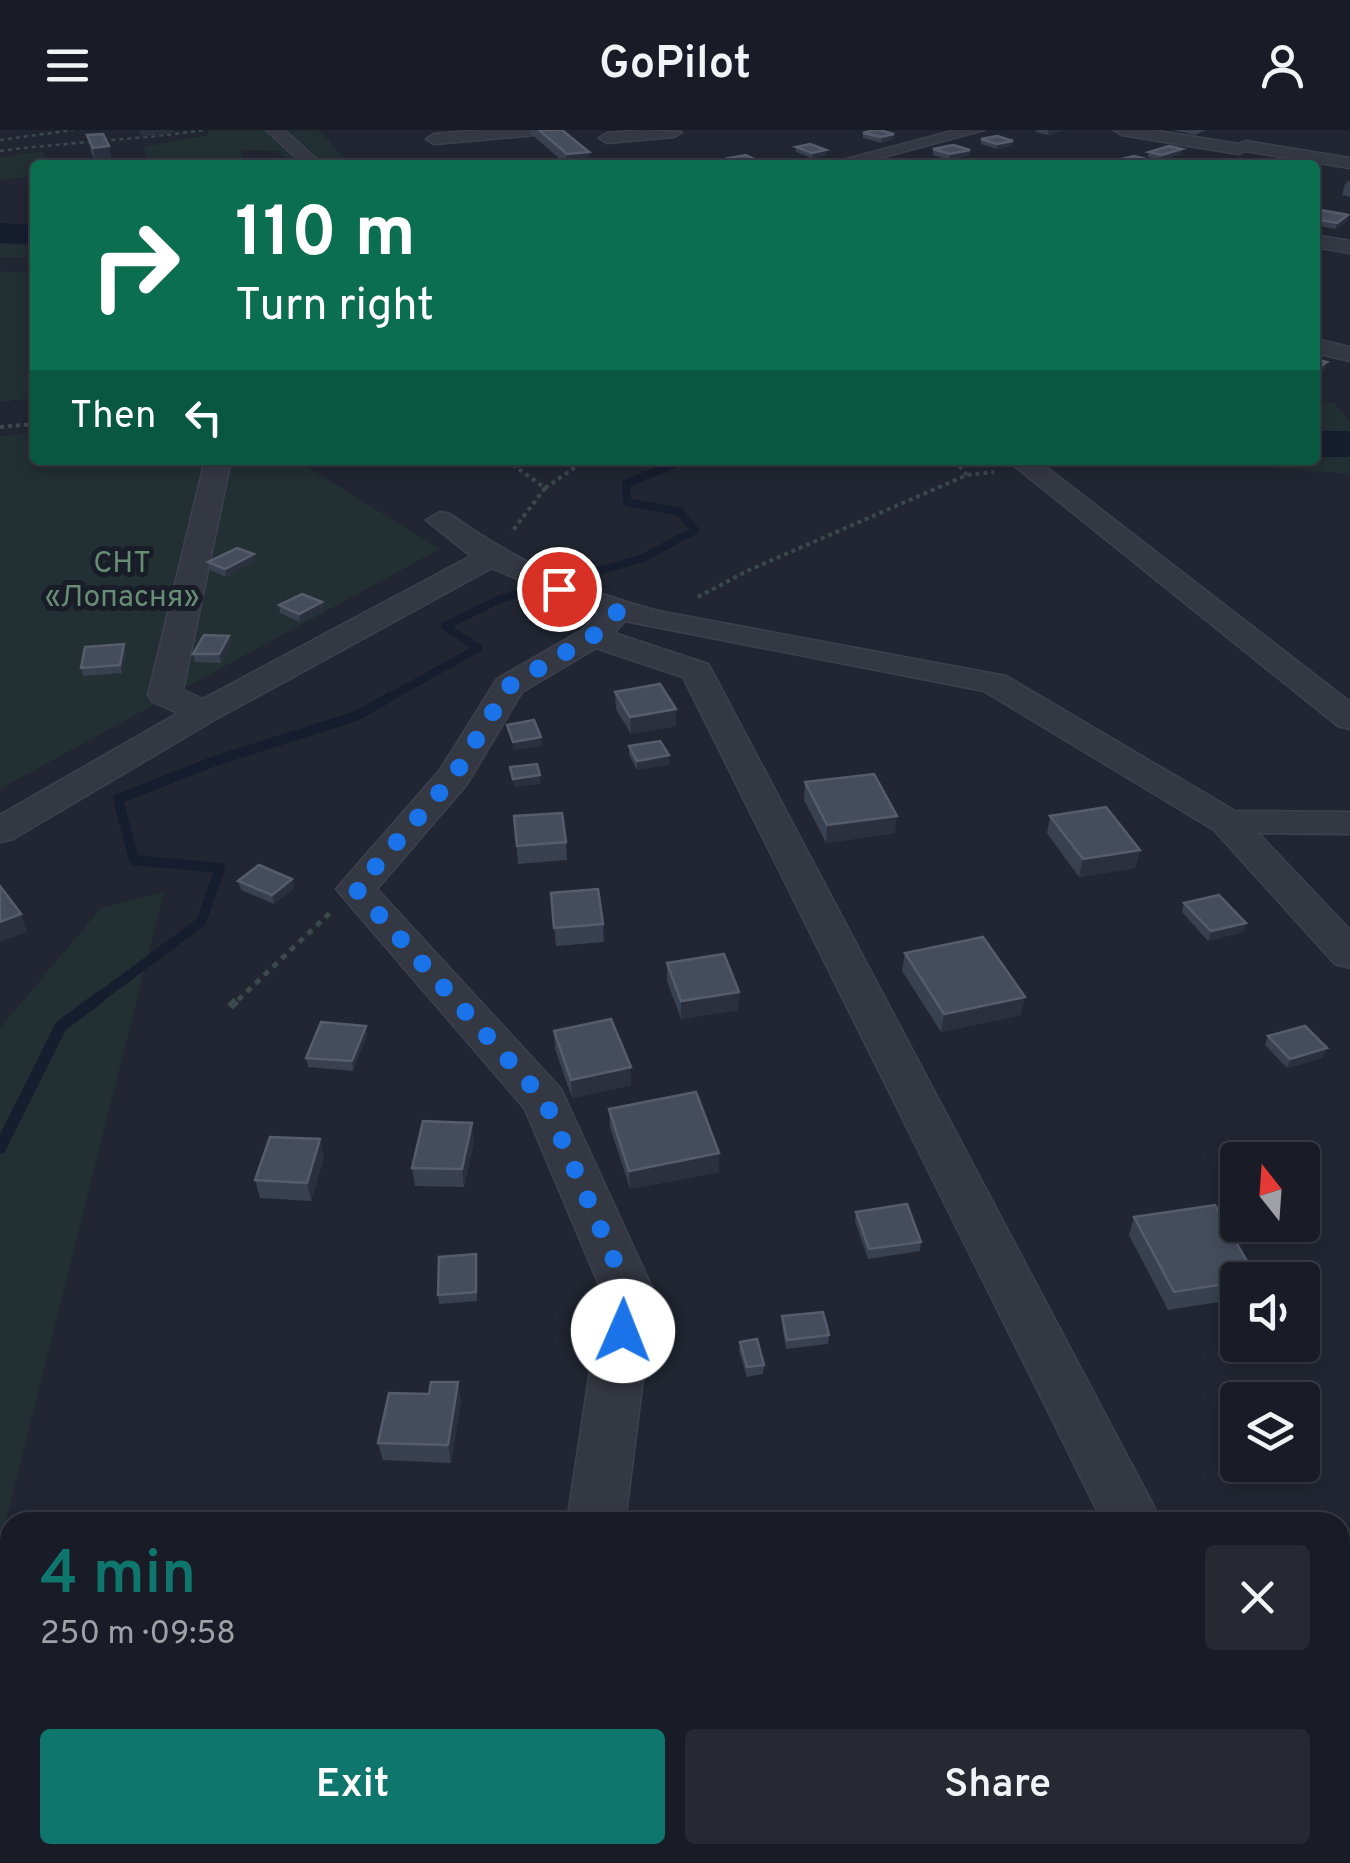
<!DOCTYPE html>
<html lang="en">
<head>
<meta charset="utf-8">
<style>
  :root { --surface:#191c26; --page:#262932; --text:#f1f3f6; --muted:#9fa1a7; --line:#373a43; --accent:#0f766e }
  body { margin:0; font-family:Overpass,sans-serif; background:var(--page); color:var(--text); height:100vh; display:flex; flex-direction:column; font-size:38px; white-space:nowrap }
  * { box-sizing:border-box; margin:0 }
  p { font-size:32px; color:var(--muted) }
  .icon { flex:none; width:55px; height:55px; fill:none; stroke:currentColor; stroke-width:2; stroke-linecap:round; stroke-linejoin:round }
  .map { position:relative; flex:1; overflow:hidden }
  .panel { position:absolute; left:0px; top:1382px; width:1350px; height:352px; display:flex; flex-direction:column; background:var(--surface); border-radius:30px 30px 0 0; box-shadow:0 5px 15px #0003,0 0 0 2px var(--line) }
  .panel>* { flex:none }
  .top-card { position:absolute; left:30px; top:30px; width:1290px; height:305px; border-radius:10px; box-shadow:0 5px 15px #0003,0 0 0 2px var(--line); background:#0b6e4f; color:#fff; overflow:hidden }
  .needle { width:65px; rotate:343deg }
  .tools { position:absolute; left:1220px; top:1012px; display:grid; gap:20px }
  .tools a { display:grid; place-items:center; width:100px; height:100px; border-radius:10px; background:var(--surface); box-shadow:0 5px 15px #0003,0 0 0 2px var(--line); font-size:50px }
  .pin { position:absolute; display:grid; place-items:center; width:85px; height:85px; color:#fff; margin:-42px; border:5px solid #fff; border-radius:50%; box-shadow:0 2px 10px #0007 }
  .me { position:absolute; width:110px; margin:-55px; rotate:1deg; stroke-linejoin:round; filter:drop-shadow(0 0 8px #0008) }
  .turn { display:flex; align-items:center; gap:35px; height:210px; padding:0 40px; font-size:45px }
  .turn .icon { width:130px; height:130px; stroke-width:2.5 }
  .turn b { display:block; font-size:70px; line-height:85px }
  .then { display:flex; align-items:center; height:95px; padding:0 40px; background:#0003; gap:20px; font-size:38px }
  .round { display:grid; place-items:center; flex:none; width:105px; height:105px; border-radius:10px; background:var(--page) }
  .headline { display:flex; align-items:center; justify-content:space-between; height:170px; padding:0 40px }
  h1 { font-size:60px; font-weight:600; line-height:75px; color:var(--accent) }
  .cta { display:flex; gap:20px; margin-top:auto; padding:20px 40px }
  .cta a { flex:1; height:115px; border-radius:10px; background:var(--accent); color:#fff; font-size:40px; font-weight:600; line-height:115px; text-align:center }
  .cta a+a { background:var(--page); color:var(--text) }
  header { display:flex; justify-content:space-between; align-items:center; height:130px; padding:0 40px; background:var(--surface); font-size:45px; font-weight:600 }
  .map>svg:first-child { display:block }
  .green { fill:#222f33 }
  .lines { fill:none; stroke-linecap:round; stroke-linejoin:round }
  .stream-far3 { stroke:#161d2e; stroke-width:6 }
  .stream-far2 { stroke:#161d2e; stroke-width:8 }
  .stream-far1 { stroke:#161d2e; stroke-width:10 }
  .stream { stroke:#161d2e; stroke-width:12 }
  .river { fill:#161d2e; fill-rule:evenodd }
  .minor-casing { stroke:#3d414d; stroke-width:3 }
  .path-far4 { stroke:#3b494c; stroke-width:2.5; stroke-dasharray:4 4; stroke-linecap:butt }
  .path-far3 { stroke:#3b494c; stroke-width:4; stroke-dasharray:4 4; stroke-linecap:butt }
  .path-far2 { stroke:#3b494c; stroke-width:5; stroke-dasharray:6 6; stroke-linecap:butt }
  .path-far1 { stroke:#3b494c; stroke-width:8; stroke-dasharray:9 9; stroke-linecap:butt }
  .path { stroke:#3b494c; stroke-width:9; stroke-dasharray:11 11; stroke-linecap:butt }
  .minor { fill:#343843; fill-rule:evenodd }
  .wall { fill:#39404f }
  .shaded-wall { fill:#2a303e }
  .building { fill:#454c5b; stroke:#565c6b; stroke-width:2.5 }
  .route { stroke:#1a73e8; stroke-width:18; stroke-dasharray:0 32.4 }
  .labels { text-anchor:middle; dominant-baseline:central; stroke-width:10; stroke-linejoin:round; paint-order:stroke }
  .far-park-label { font-size:30px; fill:#688d75; stroke:#191d28 }
</style>
</head>
<body>
<header><svg class="icon" aria-label="menu" viewBox="0 0 24 24"><path d="M4 6h16M4 12h16M4 18h16"/></svg>GoPilot<svg class="icon" aria-label="person" viewBox="0 0 24 24"><circle cx="12" cy="8" r="4"/><path d="M4 21q1-7 8-7t8 7"/></svg></header>
<div class="map">
<svg width="1350" height="1733" viewBox="0 0 1350 1733">
  <rect width="100%" height="100%" fill="#212632"/>
  <g class="green">
    <polygon points="209,0 319,0 351,35 297,35 276,21 241,20 243,35 149,35 144,17 207,5"/>
    <polygon points="43,21 49,35 35,35 35,46 0,50 0,27"/>
    <polygon points="0,94 35,96 35,128 0,127"/>
    <polygon points="0,141 35,142 35,268 0,272"/>
    <polygon points="1315,269 1334,273 1350,291 1350,344 1181,330 1315,330"/>
    <polygon points="35,302 35,330 296,330 440,419 0,659 0,306"/>
    <polygon points="164,762 0,1413 0,898 101,778"/>
  </g>
  <g class="lines">
    <polyline class="stream-far3" points="675,334 684,330"/>
    <polyline class="stream-far2" points="385,570 478,518 445,496 500,469 643,428 695,400 680,382 627,372 626,354 681,331"/>
    <polyline class="stream-far1" points="96,870 201,792 220,738 134,730 118,669 215,631 356,586 390,567"/>
    <polyline class="stream" points="0,1018 61,896 100,867"/>
    <g class="river">
      <polygon points="0,93 35,95 35,115 0,113"/>
      <rect x="1315" y="301" width="35" height="26"/>
    </g>
    <defs>
      <g id="minor">
        <polygon points="266,0 284,0 323,35 304,35"/>
        <polygon points="480,0 544,0 536,5 434,14 426,9 434,4"/>
        <polygon points="641,0 682,2 674,7 607,13 599,8 607,3"/>
        <polygon points="956,0 984,0 854,35 824,35"/>
        <polygon points="1114,0 1152,0 1239,14 1246,11 1350,28 1350,38 1245,21 1238,24 1122,5"/>
        <polygon points="1315,105 1350,111 1350,123 1315,117"/>
        <polygon points="1315,209 1350,217 1350,231 1315,223"/>
        <path d="M205 330H231L183 560 203 569 471 426 426 390 440 382 450 384C515 431 580 460 658 481L1006 546 1235 681 1350 682V704L1258 703 1350 800V838L1335 834 1214 700 984 561 625 491 614 503 708 534 712 541 1162 1392H1103L683 547 596 518 522 562 467 654 377 759 561 959 654 1162 625 1392H567L602 1162 525 979 336 759 440 640 497 549 582 500 598 484 492 438 216 589 13 709 0 712V685L178 583 153 572 148 565Z"/>
        <polygon points="1007,330 1037,330 1350,572 1350,599 1338,596"/>
        <polygon points="434,1725 502,1725 501,1733 433,1733"/>
        <polygon points="1271,1725 1340,1725 1343,1733 1274,1733"/>
      </g>
    </defs>
    <use href="#minor" class="minor-casing"/>
    <g class="path-far4">
      <polyline points="0,10 73,0"/>
      <path d="M0 21C68 12 136 10 204 0"/>
    </g>
    <g class="path-far3">
      <polyline points="0,297 35,294"/>
      <polyline points="506,330 545,358 511,403"/>
      <polyline points="954,330 967,345"/>
      <polyline points="545,358 586,330"/>
      <polyline points="698,467 747,441 967,345 994,342"/>
    </g>
    <polyline class="path-far2" points="238,870 333,780"/>
    <polyline class="path-far1" points="230,877 240,867"/>
    <polyline class="path" points="876,1733 922,1725"/>
    <use href="#minor" class="minor"/>
  </g>
  <g class="wall">
    <polygon points="530,0 562,0 589,22 589,33 567,35 530,3"/>
    <polygon points="1036,0 1064,0 1048,5 1036,2"/>
    <polygon points="1172,0 1206,0 1195,5"/>
    <polygon points="863,3 894,4 894,9 881,13 863,8"/>
    <polygon points="87,5 113,35 97,35 92,25"/>
    <polygon points="981,9 1012,16 997,19 981,14"/>
    <polygon points="796,17 826,20 826,25 812,28 796,22"/>
    <polygon points="933,19 970,20 969,25 949,30 933,25"/>
    <polygon points="1182,19 1181,24 1161,30 1148,27 1149,22"/>
    <polygon points="729,28 762,33 762,35 732,35 729,34"/>
    <polygon points="1122,29 1146,29 1145,35 1121,35"/>
    <polygon points="1350,50 1350,67 1342,65 1345,54"/>
    <polygon points="1315,84 1348,85 1347,91 1335,99 1315,95"/>
    <polygon points="255,431 226,447 210,440 208,432"/>
    <polygon points="322,472 323,480 300,492 280,483 279,475"/>
    <polygon points="229,506 231,514 221,533 195,532 193,524"/>
    <polygon points="124,514 126,523 122,543 83,546 81,538"/>
    <polygon points="615,562 676,596 631,604 616,579"/>
    <polygon points="629,616 669,634 637,640 629,625"/>
    <polygon points="805,652 895,703 826,713 804,670"/>
    <polygon points="514,686 566,712 567,730 518,734"/>
    <polygon points="1050,686 1140,720 1135,738 1079,747 1047,703"/>
    <polygon points="292,749 294,758 274,774 241,760 238,751"/>
    <polygon points="551,763 603,794 604,812 556,816"/>
    <polygon points="1184,773 1246,793 1243,802 1208,811 1182,782"/>
    <polygon points="905,823 1021,885 941,902 902,841"/>
    <polygon points="667,833 739,862 738,880 681,889 667,851"/>
    <polygon points="366,896 367,905 353,941 308,937 306,928"/>
    <polygon points="554,901 631,937 631,955 572,968 555,919"/>
    <polygon points="1268,906 1323,928 1287,938 1265,915"/>
    <polygon points="609,979 719,1023 719,1042 630,1059 610,997"/>
    <polygon points="474,1011 464,1057 415,1056 412,1038"/>
    <polygon points="324,1027 311,1071 260,1068 255,1050"/>
    <polygon points="856,1082 921,1112 920,1121 868,1129 855,1091"/>
    <polygon points="1134,1087 1257,1149 1257,1150 1238,1150 1238,1169 1168,1180 1129,1105"/>
    <polygon points="477,1133 477,1171 439,1174 438,1165"/>
    <polygon points="782,1186 829,1205 828,1214 786,1219 782,1195"/>
    <polygon points="740,1212 764,1235 763,1244 747,1247 739,1221"/>
    <polygon points="461,1270 451,1333 383,1330 378,1313"/>
  </g>
  <g class="shaded-wall">
    <polygon points="139,0 174,0 174,3 141,7"/>
    <polygon points="1048,0 1064,0 1048,5"/>
    <polygon points="894,4 894,9 881,13 881,7"/>
    <polygon points="1013,11 1012,16 997,19 997,14"/>
    <polygon points="109,16 113,35 97,35 93,18"/>
    <polygon points="1182,19 1181,24 1161,30 1162,25"/>
    <polygon points="826,20 826,25 812,28 812,23"/>
    <polygon points="970,20 969,25 949,30 950,24"/>
    <polygon points="589,22 589,33 567,35 567,24"/>
    <polygon points="1146,29 1145,35 1134,35 1134,32"/>
    <polygon points="1348,85 1347,91 1335,99 1337,93"/>
    <polygon points="1327,232 1325,239 1315,246 1315,240"/>
    <polygon points="254,424 255,431 226,447 225,439"/>
    <polygon points="322,472 323,480 300,492 299,484"/>
    <polygon points="229,506 231,514 221,533 219,524"/>
    <polygon points="124,514 126,523 122,543 120,535"/>
    <polygon points="676,579 676,596 631,604 630,587"/>
    <polygon points="541,607 542,616 514,620 513,612"/>
    <polygon points="669,625 669,634 637,640 637,631"/>
    <polygon points="540,645 541,654 514,657 513,649"/>
    <polygon points="897,686 895,703 826,713 827,695"/>
    <polygon points="1140,720 1135,738 1079,747 1083,729"/>
    <polygon points="292,749 294,758 274,774 272,765"/>
    <polygon points="21,784 27,802 0,812 0,792"/>
    <polygon points="1246,793 1243,802 1208,811 1211,801"/>
    <polygon points="739,862 738,880 681,889 681,871"/>
    <polygon points="1025,867 1021,885 941,902 944,884"/>
    <polygon points="366,896 367,905 353,941 352,931"/>
    <polygon points="1327,918 1323,928 1287,938 1290,929"/>
    <polygon points="631,937 631,955 572,968 571,950"/>
    <polygon points="472,993 474,1011 464,1057 462,1039"/>
    <polygon points="320,1009 324,1027 311,1071 307,1053"/>
    <polygon points="719,1023 719,1042 630,1059 629,1041"/>
    <polygon points="458,1252 461,1270 451,1333 448,1315"/>
  </g>
  <g class="building">
    <polygon points="539,0 562,0 589,22 567,24"/>
    <polygon points="874,0 879,0 894,4 881,7 863,3"/>
    <polygon points="103,4 109,16 93,18 87,5"/>
    <polygon points="997,6 1013,11 997,14 981,9"/>
    <polygon points="810,14 826,20 812,23 796,17"/>
    <polygon points="953,15 970,20 950,24 933,19"/>
    <polygon points="1169,16 1182,19 1162,25 1149,22"/>
    <polygon points="746,25 762,33 744,35 729,28"/>
    <polygon points="1134,26 1146,29 1134,32 1122,29"/>
    <polygon points="888,32 896,35 866,35"/>
    <polygon points="1321,80 1348,85 1337,93 1315,89 1315,84"/>
    <polygon points="1315,229 1327,232 1315,240"/>
    <polygon points="237,418 254,424 225,439 208,432"/>
    <polygon points="302,464 322,472 299,484 279,475"/>
    <polygon points="204,505 229,506 219,524 193,524"/>
    <polygon points="124,514 120,535 81,538 85,517"/>
    <polygon points="660,554 676,579 630,587 615,562"/>
    <polygon points="534,590 541,607 513,612 507,595"/>
    <polygon points="660,611 669,625 637,631 629,616"/>
    <polygon points="537,634 540,645 513,649 510,637"/>
    <polygon points="874,644 897,686 827,695 805,652"/>
    <polygon points="1106,677 1140,720 1083,729 1050,686"/>
    <polygon points="562,683 566,712 517,716 514,686"/>
    <polygon points="259,735 292,749 272,765 238,751"/>
    <polygon points="0,756 21,784 0,792"/>
    <polygon points="598,759 603,794 554,798 551,763"/>
    <polygon points="1219,765 1246,793 1211,801 1184,773"/>
    <polygon points="983,807 1025,867 944,884 905,823"/>
    <polygon points="724,824 739,862 681,871 667,833"/>
    <polygon points="611,889 631,937 571,950 554,901"/>
    <polygon points="321,892 366,896 352,931 306,928"/>
    <polygon points="1305,896 1327,918 1290,929 1268,906"/>
    <polygon points="696,962 719,1023 629,1041 609,979"/>
    <polygon points="423,991 472,993 462,1039 412,1038"/>
    <polygon points="270,1007 320,1009 307,1053 255,1050"/>
    <polygon points="907,1074 921,1112 869,1119 856,1082"/>
    <polygon points="1215,1075 1257,1149 1238,1150 1238,1152 1174,1162 1134,1087"/>
    <polygon points="476,1124 476,1162 438,1165 439,1127"/>
    <polygon points="823,1182 829,1205 787,1210 782,1186"/>
    <polygon points="757,1209 764,1235 747,1237 740,1212"/>
    <polygon points="431,1252 458,1252 448,1315 378,1313 389,1263 429,1264"/>
    <rect x="531" y="1725" width="83" height="8"/>
  </g>
  <g class="lines">
    <polyline class="route" points="559,459 618,481 593,506 509,556 454,646 356,759 545,971 628,1162 623,1201"/>
  </g>
  <g class="labels">
    <g class="far-park-label">
      <text x="122" y="434">СНТ<tspan x="122" dy="34">«Лопасня»</tspan></text>
    </g>
  </g>
</svg>
<div class="tools">
<a><svg class="needle" viewBox="-14 -14 28 28"><path d="M0-13l5 13h-10z" fill="#e53935"/><path d="M0 13l5-13h-10z" fill="#9fa1a7"/></svg></a>
<a><svg class="icon" aria-label="sound" viewBox="0 0 24 24"><path d="M4 9h4l5-4v14l-5-4H4zM17 9q2 3 0 6"/></svg></a>
<a><svg class="icon" aria-label="layers" viewBox="0 0 24 24"><path d="M12 4l9 5-9 5-9-5zM3 14l9 5 9-5"/></svg></a>
</div>
<div class="pin" style="left:559px;top:459px;background:#d93025"><svg class="icon" aria-label="arrive" viewBox="0 0 24 24"><path d="M6 21V4h12l-3 4 3 4H6"/></svg></div>
<svg class="me" style="left:623px;top:1201px" viewBox="-20 -20 40 40"><circle r="19" fill="#fff"/><path d="M0-13L10 11 0 6-10 11z" fill="#1a73e8"/></svg>
<div class="top-card">
<div class="turn"><svg class="icon" aria-label="right" viewBox="0 0 24 24"><path d="M7 20v-9h11M14 6l5 5-5 5"/></svg><div><b>110 m</b>Turn right</div></div>
<div class="then">Then<svg class="icon" aria-label="left" viewBox="0 0 24 24"><path d="M17 20v-9H6M10 6l-5 5 5 5"/></svg></div>
</div>
<section class="panel">
<div class="headline"><div><h1>4 min</h1><p>250 m · 09:58</p></div><a class="round"><svg class="icon" aria-label="close" viewBox="0 0 24 24"><path d="M6 6l12 12M18 6L6 18"/></svg></a></div>
<div class="cta"><a>Exit</a><a>Share</a></div>
</section>
</div>
</body>
</html>
